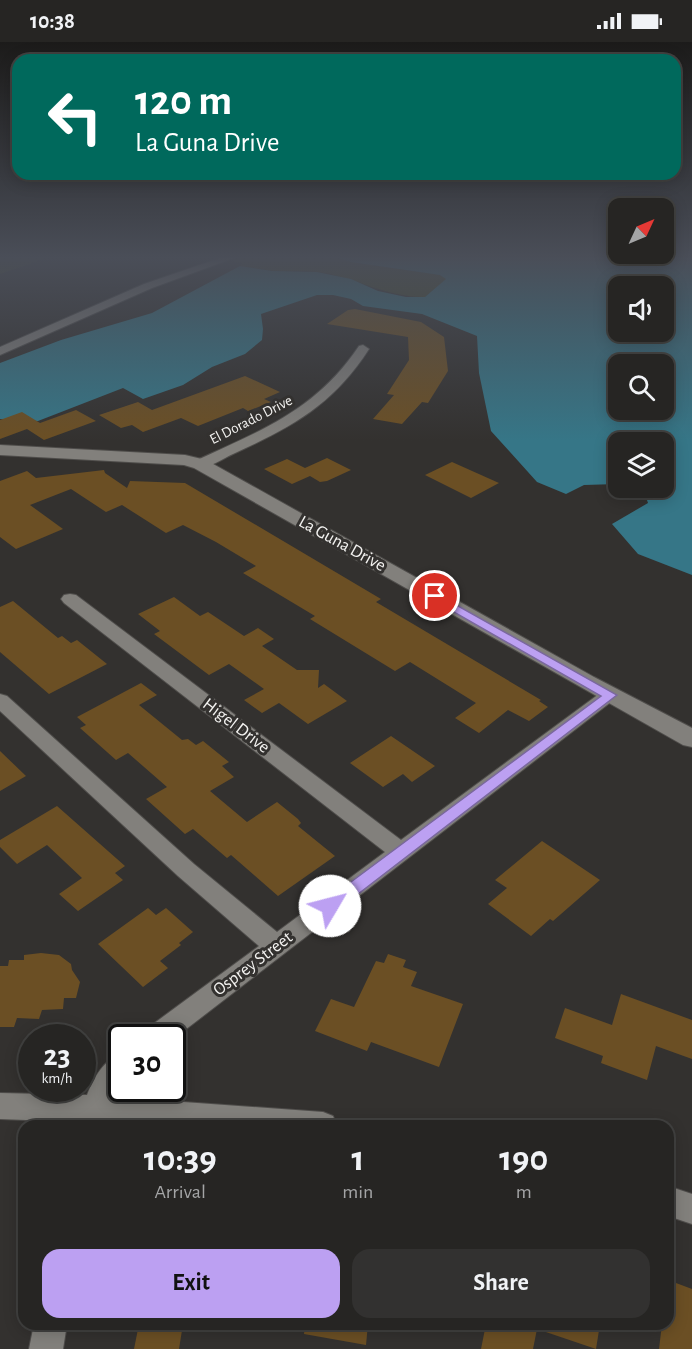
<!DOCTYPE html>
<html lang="en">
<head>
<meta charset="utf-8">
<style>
  :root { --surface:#262523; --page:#323130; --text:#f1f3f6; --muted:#a4a5a6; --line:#424241; --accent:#bca0f2 }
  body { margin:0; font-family:"Alegreya Sans",sans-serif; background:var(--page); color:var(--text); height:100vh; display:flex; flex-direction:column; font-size:22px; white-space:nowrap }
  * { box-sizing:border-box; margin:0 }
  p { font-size:20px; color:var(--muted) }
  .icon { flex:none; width:33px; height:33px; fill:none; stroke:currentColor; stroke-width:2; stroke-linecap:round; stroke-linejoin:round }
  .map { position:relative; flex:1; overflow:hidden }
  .drawer { position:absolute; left:18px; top:1078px; width:656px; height:210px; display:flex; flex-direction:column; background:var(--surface); border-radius:18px; box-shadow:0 3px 15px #0003,0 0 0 2px var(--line) }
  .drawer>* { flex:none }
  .banner { position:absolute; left:12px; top:12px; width:669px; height:126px; border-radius:18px; box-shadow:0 3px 15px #0003,0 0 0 2px var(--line); background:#00695c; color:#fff; overflow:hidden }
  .needle { width:39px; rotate:46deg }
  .buttons { position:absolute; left:608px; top:156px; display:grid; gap:12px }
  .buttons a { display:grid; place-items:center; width:66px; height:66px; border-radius:12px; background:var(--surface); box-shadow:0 3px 15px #0003,0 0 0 2px var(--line); font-size:30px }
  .speed { position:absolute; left:18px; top:982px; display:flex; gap:12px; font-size:30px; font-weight:700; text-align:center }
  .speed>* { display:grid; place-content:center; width:78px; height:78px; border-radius:50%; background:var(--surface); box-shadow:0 3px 15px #0003,0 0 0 2px var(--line); line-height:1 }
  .speed small { font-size:15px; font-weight:400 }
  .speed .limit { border:3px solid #111; border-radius:9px; background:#fff; color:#111 }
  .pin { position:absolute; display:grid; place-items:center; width:51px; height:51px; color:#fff; margin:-26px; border:3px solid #fff; border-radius:50%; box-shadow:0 2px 6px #0007 }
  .me { position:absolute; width:66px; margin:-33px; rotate:53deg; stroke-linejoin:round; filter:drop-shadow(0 0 4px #0008) }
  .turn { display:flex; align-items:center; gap:21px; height:126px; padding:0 24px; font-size:27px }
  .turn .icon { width:78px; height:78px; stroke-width:2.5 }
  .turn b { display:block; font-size:42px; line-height:51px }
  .eta { display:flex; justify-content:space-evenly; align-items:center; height:102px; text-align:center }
  .eta b { font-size:36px; font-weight:700; line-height:42px }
  .cta { display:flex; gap:12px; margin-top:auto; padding:12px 24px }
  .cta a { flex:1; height:69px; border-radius:18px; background:var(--accent); color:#111; font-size:24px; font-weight:700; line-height:69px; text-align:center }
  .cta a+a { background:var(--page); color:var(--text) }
  .status { display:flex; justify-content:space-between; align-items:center; height:42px; padding:0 30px; background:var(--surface); direction:ltr }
  .status svg { height:16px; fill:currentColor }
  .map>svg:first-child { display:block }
  .green { fill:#454928 }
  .water { fill:#367687; fill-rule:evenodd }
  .building { fill:#6b4f24 }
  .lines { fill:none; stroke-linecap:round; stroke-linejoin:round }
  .minor-casing { stroke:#4f4d4b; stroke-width:2 }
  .tertiary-casing { stroke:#4f4d4b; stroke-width:2 }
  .minor { fill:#82807c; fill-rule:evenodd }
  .tertiary { fill:#82807c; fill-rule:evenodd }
  .route { fill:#bca0f2; stroke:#7a689d; stroke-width:1.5 }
  .labels { text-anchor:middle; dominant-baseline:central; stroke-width:6; stroke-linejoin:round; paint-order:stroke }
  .far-street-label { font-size:15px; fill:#f4f3f1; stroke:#33312f }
  .street-label { font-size:18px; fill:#f4f3f1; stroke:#33312f }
</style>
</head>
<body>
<div class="status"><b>10:38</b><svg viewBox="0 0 49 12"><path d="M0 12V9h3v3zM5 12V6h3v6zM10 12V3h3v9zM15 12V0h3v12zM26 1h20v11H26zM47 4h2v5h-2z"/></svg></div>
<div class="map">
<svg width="692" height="1307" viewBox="0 0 692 1307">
  <rect width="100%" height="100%" fill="#33312f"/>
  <g class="green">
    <polygon points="0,216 47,216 0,232"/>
    <path d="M238 216H339L351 220 440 233 447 237 425 255C384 255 357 235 318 230 305 228 290 230 276 229 264 228 252 226 240 224L242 222 231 218Z"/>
  </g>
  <path class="water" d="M339 216H692V533L638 512 612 482 648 461 644 449 637 446H663V400H618V442L584 443 566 452 537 440 491 389 479 331 477 294 422 272 363 264 351 257 333 253H317L261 272 263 287 262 298 245 312 212 325 183 343 143 357 123 346 38 379 0 377V321L61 298 152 271 240 224 272 229 317 230 351 237 378 249 406 255H425L446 237 440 233 351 220ZM618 244H663V290H618ZM618 322H663V368H618Z"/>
  <g class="building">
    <polygon points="355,267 421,280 444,295 448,329 428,361 422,360 402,382 373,377 394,353 387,352 409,318 408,295 327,282 348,268"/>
    <polygon points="245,334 280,350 264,357 271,360 248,369 243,366 198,384 181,376 143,390 132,383 121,386 99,373 138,360 152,368"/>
    <polygon points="76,368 96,379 44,398 27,387 0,397 0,378 22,370 40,381"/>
    <polygon points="327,416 351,428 327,439 320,440 310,434 292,442 264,427 287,417 305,426"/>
    <polygon points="452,420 499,441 471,456 425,433"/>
    <polygon points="104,428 105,431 127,446 130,439 185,441 381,557 376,560 541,658 539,659 548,665 529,679 508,668 479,691 455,676 476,661 410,620 395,629 310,577 315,574 243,531 256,524 216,500 183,483 166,491 122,463 106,470 71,447 30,463 63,487 16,507 0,495 0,439 27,429 36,436"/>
    <polygon points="174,555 200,574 208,570 244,594 258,586 274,597 262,604 297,628 319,628 318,646 324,642 347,659 308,682 279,661 262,671 244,658 264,647 229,622 209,633 154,592 160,589 138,572"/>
    <polygon points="13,559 58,596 62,594 71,601 77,598 107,622 49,652 0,610 0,565"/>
    <polygon points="141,641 157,653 139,663 182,698 188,697 196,703 203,699 229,720 222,724 234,735 210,749 247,780 277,760 298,777 301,781 298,784 335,814 278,854 231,813 227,816 193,787 185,792 146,757 167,745 128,711 116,718 80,686 86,683 77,675"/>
    <polygon points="391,694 435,724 412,740 403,732 383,745 350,721"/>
    <polygon points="0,709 26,734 0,749"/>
    <polygon points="57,764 125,824 115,831 123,838 78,869 59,852 82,836 47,803 17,822 0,805 0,798"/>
    <polygon points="542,799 600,838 553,879 550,877 531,894 488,862 507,846 495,838"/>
    <polygon points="148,866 156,873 166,866 193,890 179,901 181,903 160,919 168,926 143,945 98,902"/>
    <polygon points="41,911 59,913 71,922 72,928 80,940 76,956 64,956 63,967 42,968 39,977 17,976 14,985 0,985 0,924 8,924 9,918 24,918 24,913"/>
    <polygon points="388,912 406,918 403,925 417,930 411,944 463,962 439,1025 371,1000 367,1009 315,989 331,957 354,965 376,919 384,921"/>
    <polygon points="621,952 692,978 692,1017 656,1004 647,1038 601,1021 603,1014 555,996 565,966 612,983"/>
    <polygon points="668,1238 692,1247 692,1307 659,1307 662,1282 668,1282"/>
    <polygon points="139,1282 183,1282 179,1307 134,1307"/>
    <polygon points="305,1282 368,1282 366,1303 304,1292"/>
    <polygon points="486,1282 600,1282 596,1307 537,1287 533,1307 481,1307"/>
  </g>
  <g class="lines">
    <defs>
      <g id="minor">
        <polygon points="220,216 234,216 152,246 0,313 0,305 144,242"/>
        <path d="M363 303 369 307C333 363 292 385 233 412 222 417 207 428 195 425L193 422 195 419C262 388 316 368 359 304Z"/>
        <polygon points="70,552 76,553 401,798 603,649 610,647 617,649 620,653 172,998 172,996 142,996 145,988 259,904 178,834 0,669 0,652 7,654 194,822 277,890 385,810 64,561 61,557 64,553"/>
        <path d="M122 1011V1044L114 1055 323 1070 333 1074 337 1084H149L106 1081 105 1084H77L78 1080 0 1077V1051L87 1053C94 1036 103 1018 122 1011Z"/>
        <polygon points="668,1144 692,1152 692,1182 668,1174"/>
        <polygon points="34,1282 67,1282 63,1307 29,1307"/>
      </g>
      <polygon id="tertiary" points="0,403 185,413 206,418 594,635 692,686 692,705 683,703 194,426 184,423 0,413"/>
    </defs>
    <use href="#minor" class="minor-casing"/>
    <use href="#tertiary" class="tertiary-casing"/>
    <use href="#minor" class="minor"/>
    <use href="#tertiary" class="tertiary"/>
  </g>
  <linearGradient id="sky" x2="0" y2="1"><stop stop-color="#1c1b1a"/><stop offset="0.54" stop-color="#4a4e58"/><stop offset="1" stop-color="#4a4e58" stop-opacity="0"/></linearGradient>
  <rect width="692" height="399" fill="url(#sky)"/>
  <polygon class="route" points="435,551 617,653 336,869 330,871 324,869 321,864 324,860 601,654 431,557 429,554"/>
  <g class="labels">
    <g class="far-street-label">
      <text transform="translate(251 378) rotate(-27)">El Dorado Drive</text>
    </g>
    <g class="street-label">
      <text transform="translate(342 502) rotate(29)">La Guna Drive</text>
      <text transform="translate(236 684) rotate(37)">Higel Drive</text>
      <text transform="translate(253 922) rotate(-37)">Osprey Street</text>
    </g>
  </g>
</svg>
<div class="buttons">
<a><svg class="needle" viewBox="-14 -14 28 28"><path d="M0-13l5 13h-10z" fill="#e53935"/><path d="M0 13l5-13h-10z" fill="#a4a5a6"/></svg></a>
<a><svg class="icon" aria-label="sound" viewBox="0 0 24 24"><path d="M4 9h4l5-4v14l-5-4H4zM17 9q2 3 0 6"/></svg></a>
<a><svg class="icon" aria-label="search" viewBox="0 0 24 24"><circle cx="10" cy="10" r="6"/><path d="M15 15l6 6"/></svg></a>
<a><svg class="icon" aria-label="layers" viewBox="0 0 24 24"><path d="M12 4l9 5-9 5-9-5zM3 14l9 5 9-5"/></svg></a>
</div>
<div class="speed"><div>23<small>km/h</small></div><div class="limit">30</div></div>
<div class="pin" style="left:435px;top:554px;background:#d93025"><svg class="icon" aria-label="arrive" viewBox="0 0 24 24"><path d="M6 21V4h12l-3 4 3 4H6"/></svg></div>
<svg class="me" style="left:330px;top:864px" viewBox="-20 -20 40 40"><circle r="19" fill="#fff"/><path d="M0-13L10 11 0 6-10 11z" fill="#bca0f2"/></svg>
<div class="banner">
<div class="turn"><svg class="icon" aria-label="left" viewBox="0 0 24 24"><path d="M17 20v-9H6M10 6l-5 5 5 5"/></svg><div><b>120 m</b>La Guna Drive</div></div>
</div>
<section class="drawer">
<div class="eta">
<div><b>10:39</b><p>Arrival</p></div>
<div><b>1</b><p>min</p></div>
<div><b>190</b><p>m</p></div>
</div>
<div class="cta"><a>Exit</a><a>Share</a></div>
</section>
</div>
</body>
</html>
